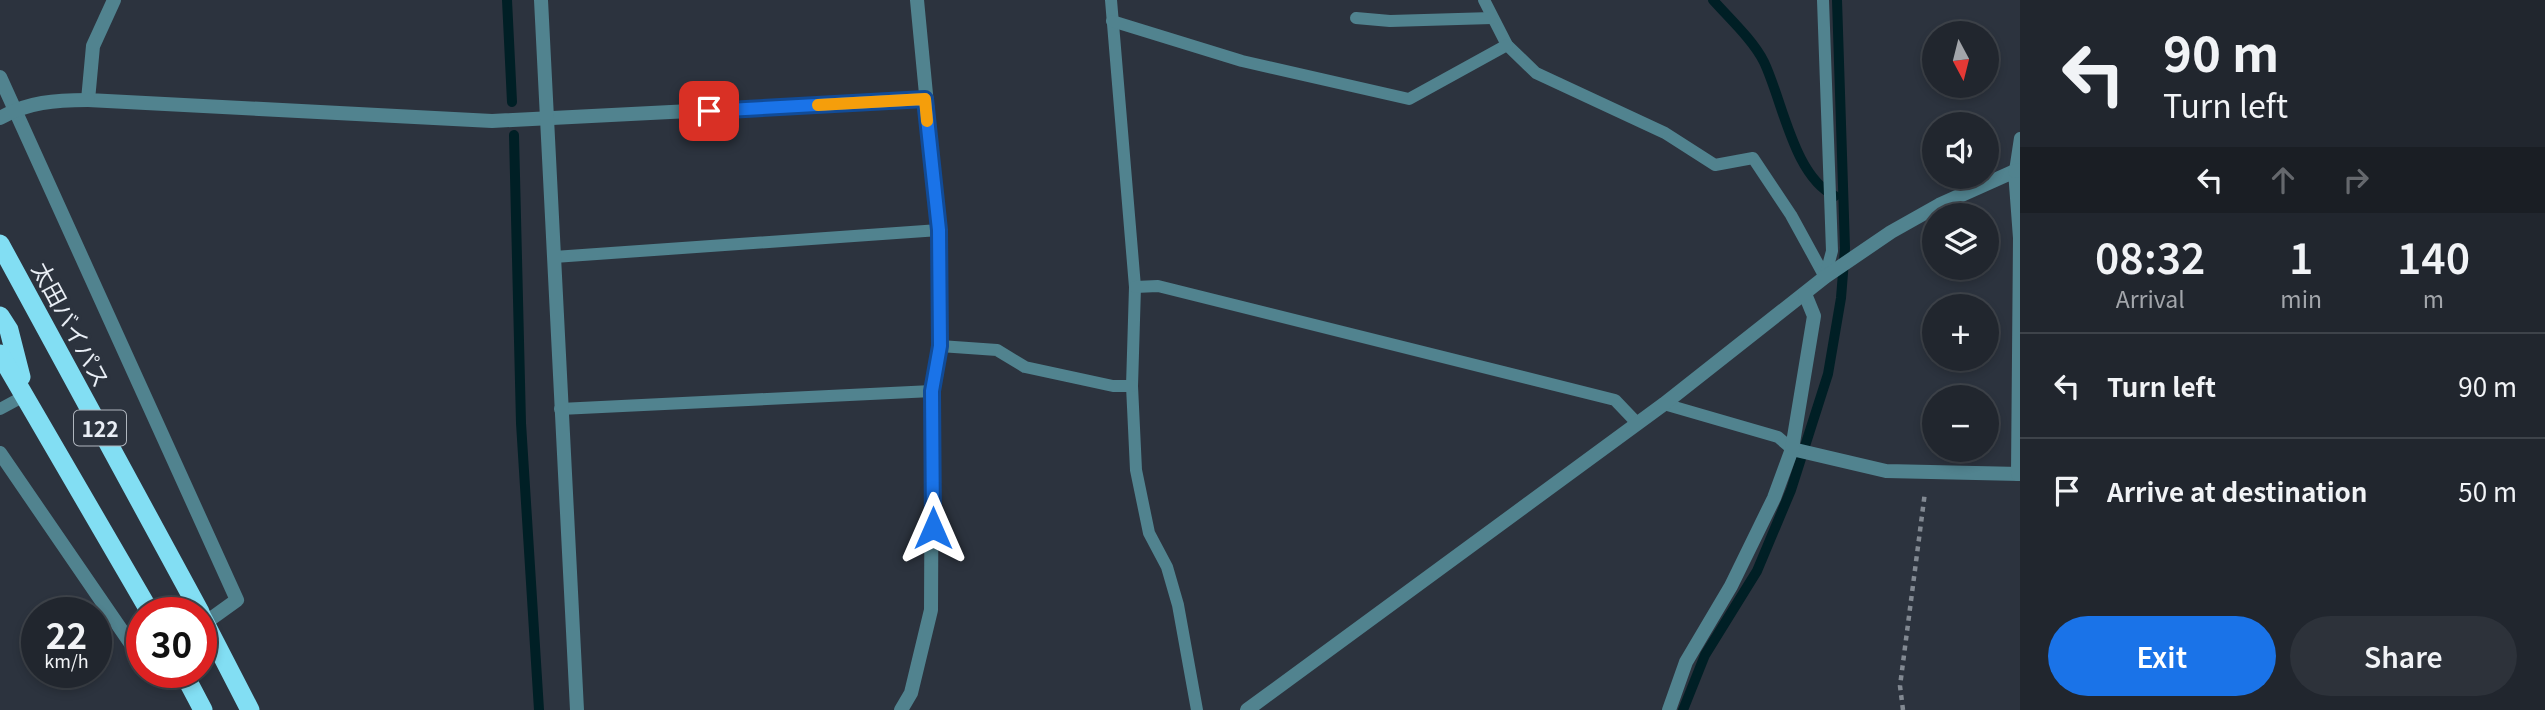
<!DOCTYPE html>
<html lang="en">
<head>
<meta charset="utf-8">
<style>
  :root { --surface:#21262e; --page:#2d323a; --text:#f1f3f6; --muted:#a2a5aa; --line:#3e434a; --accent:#1a73e8 }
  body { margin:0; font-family:Georgia,"Noto Sans JP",serif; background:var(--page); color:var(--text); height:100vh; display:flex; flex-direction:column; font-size:26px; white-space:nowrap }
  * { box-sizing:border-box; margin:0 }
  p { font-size:23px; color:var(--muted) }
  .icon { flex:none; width:38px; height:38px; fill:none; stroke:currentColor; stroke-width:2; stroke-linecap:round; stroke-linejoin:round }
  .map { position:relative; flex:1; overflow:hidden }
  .drawer { display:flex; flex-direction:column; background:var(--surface); width:525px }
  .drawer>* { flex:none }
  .guide { background:#21262e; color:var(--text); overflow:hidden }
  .needle { width:46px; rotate:173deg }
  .tools { position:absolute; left:1922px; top:21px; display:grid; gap:14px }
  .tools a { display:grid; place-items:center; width:77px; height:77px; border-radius:50%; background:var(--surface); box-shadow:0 4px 10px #0003,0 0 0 2px var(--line); font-size:35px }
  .speed { position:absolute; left:21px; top:597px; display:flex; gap:14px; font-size:35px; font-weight:700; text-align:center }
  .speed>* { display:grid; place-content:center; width:91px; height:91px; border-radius:50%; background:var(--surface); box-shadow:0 4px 10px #0003,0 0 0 2px var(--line); line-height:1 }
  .speed small { font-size:18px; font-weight:400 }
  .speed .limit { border:10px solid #d22; background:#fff; color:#111 }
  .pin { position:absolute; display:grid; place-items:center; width:60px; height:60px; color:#fff; margin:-30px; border-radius:14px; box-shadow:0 4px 10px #0006 }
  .me { position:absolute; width:77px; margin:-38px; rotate:0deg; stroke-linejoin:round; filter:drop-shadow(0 0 5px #0008) }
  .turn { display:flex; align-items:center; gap:24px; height:147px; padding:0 28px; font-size:32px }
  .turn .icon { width:91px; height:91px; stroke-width:2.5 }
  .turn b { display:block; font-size:49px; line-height:60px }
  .lanes { display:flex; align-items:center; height:66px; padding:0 28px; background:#0003; justify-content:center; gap:35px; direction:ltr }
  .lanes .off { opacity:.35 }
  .eta { display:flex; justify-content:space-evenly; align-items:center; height:119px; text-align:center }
  .eta b { font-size:42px; font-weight:600; line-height:49px }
  .primary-button { display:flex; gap:14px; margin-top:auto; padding:14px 28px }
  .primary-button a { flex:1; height:80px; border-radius:42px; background:var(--accent); color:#fff; font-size:28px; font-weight:600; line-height:80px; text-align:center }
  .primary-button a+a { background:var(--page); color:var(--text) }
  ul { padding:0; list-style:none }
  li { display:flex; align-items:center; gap:21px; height:105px; padding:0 28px; border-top:2px solid var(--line) }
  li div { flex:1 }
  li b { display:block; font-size:26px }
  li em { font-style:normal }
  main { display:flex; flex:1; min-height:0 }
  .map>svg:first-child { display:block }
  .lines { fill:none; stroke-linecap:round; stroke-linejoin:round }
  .stream { stroke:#001f25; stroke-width:10 }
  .path { stroke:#828992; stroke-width:4.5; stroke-dasharray:5 5; stroke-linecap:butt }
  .service { stroke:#51838f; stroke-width:12 }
  .minor { stroke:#51838f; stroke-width:14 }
  .tertiary { stroke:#51838f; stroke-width:14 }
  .trunk { stroke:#82def3; stroke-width:19 }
  .route-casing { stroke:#114b97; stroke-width:18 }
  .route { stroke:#1a73e8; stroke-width:12 }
  .slow { stroke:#f59e0b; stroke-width:12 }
  .labels { text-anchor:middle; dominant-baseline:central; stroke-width:7; stroke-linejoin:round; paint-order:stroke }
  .shield { fill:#2c333e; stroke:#b0b6be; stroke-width:2 }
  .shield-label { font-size:21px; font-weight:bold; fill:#e9eef5 }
  .street-label { font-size:23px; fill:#e9eef5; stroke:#2c333e }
</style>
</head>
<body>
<main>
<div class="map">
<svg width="2020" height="710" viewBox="0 0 2020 710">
  <rect width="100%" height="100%" fill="#2c333e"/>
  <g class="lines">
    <g class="stream">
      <polyline points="507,0 512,102"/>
      <path d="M1713 0C1729 18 1753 40 1764 62 1783 102 1794 177 1835 196"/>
      <polyline points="514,135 521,423 539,710"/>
      <polyline points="1683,710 1705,655 1757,571 1791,490 1828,374 1841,298 1845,248 1837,0"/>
    </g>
    <polyline class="path" points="1903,710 1900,686 1925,492"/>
    <g class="service">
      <polyline points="1111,0 1135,287 1132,386 1136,470 1149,533 1167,567 1178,605 1197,710"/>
      <polyline points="1484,0 1507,45 1536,73 1665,133 1715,165 1753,158 1791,215 1825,277"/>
      <polyline points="1823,0 1832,251 1825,277"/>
      <polyline points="1356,18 1390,21 1492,18"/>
      <polyline points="1112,21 1242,61 1409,99 1507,45"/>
      <polyline points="2015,171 2020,138"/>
      <polyline points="554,257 939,230"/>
      <polyline points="1135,287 1158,286 1615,400 1636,422"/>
      <polyline points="940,346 997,350 1025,367 1113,386 1132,386"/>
      <polyline points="1664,404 1778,437 1792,449"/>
      <polyline points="0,409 26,395"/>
      <polyline points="560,409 932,391"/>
    </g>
    <g class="minor">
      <polyline points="114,0 93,46 88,100 492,121 925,99"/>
      <polyline points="541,0 577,710"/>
      <polyline points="0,77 237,600 205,623"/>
      <polyline points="1792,449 1886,471 2020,474"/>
      <polyline points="0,453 142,660"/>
      <polyline points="901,710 911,693 931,610 932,391 940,346 939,230 917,0"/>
      <polyline points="1247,710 1664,404 1825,277 1891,232 1939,205 2015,171 2020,238 2018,474"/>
      <polyline points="1669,710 1686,662 1731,586 1774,498 1792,449 1814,316 1805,294"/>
    </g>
    <g class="tertiary">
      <path d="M0 118C27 102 56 100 88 100"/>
      <polyline points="2015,171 2020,170"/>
    </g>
    <g class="trunk">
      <polyline points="0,244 200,612"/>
      <polyline points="0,316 9,330 21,377"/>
      <polyline points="0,354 150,612"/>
      <polyline points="201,615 250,710"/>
      <polyline points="183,672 203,710"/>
    </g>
  </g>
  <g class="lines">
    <defs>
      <polyline id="route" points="709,111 925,99 939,230 940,346 932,391 933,528"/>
    </defs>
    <use href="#route" class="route-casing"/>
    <use href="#route" class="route"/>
    <polyline class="slow" points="818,105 925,99 927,121"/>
  </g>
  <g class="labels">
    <rect class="shield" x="74" y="410.5" width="52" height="35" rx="5"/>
    <g class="shield-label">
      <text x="100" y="428">122</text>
    </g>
    <g class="street-label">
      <text transform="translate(72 324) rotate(62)">太田バイパス</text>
    </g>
  </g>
</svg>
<div class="tools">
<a><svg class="needle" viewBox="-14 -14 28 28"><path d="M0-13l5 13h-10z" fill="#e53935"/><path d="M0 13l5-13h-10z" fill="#a2a5aa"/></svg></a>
<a><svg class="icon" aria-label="sound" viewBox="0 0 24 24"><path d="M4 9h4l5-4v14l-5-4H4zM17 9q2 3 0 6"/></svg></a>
<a><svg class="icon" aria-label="layers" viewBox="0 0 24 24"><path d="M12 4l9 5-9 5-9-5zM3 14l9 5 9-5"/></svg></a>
<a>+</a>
<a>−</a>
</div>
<div class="speed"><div>22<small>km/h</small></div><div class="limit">30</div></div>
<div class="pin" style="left:709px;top:111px;background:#d93025"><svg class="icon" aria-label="arrive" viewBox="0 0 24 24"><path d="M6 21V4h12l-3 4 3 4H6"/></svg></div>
<svg class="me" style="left:933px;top:528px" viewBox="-20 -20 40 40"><path d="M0-17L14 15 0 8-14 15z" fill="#1a73e8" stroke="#fff" stroke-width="4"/></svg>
</div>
<section class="drawer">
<div class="guide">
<div class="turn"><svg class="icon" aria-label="left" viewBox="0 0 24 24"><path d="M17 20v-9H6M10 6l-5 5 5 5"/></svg><div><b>90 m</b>Turn left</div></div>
<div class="lanes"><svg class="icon" aria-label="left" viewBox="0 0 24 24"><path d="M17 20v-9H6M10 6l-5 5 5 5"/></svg><svg class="icon off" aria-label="ahead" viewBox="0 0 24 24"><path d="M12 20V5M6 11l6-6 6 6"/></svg><svg class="icon off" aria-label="right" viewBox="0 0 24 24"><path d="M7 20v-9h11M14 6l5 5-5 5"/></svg></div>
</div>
<div class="eta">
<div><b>08:32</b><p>Arrival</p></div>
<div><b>1</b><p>min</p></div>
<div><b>140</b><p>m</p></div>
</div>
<ul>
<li><svg class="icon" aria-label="left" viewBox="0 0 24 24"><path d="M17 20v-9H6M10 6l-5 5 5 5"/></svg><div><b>Turn left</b></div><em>90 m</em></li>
<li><svg class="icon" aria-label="arrive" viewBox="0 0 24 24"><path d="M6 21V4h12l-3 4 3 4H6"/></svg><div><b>Arrive at destination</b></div><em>50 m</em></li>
</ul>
<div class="primary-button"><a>Exit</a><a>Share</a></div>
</section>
</main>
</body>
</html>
